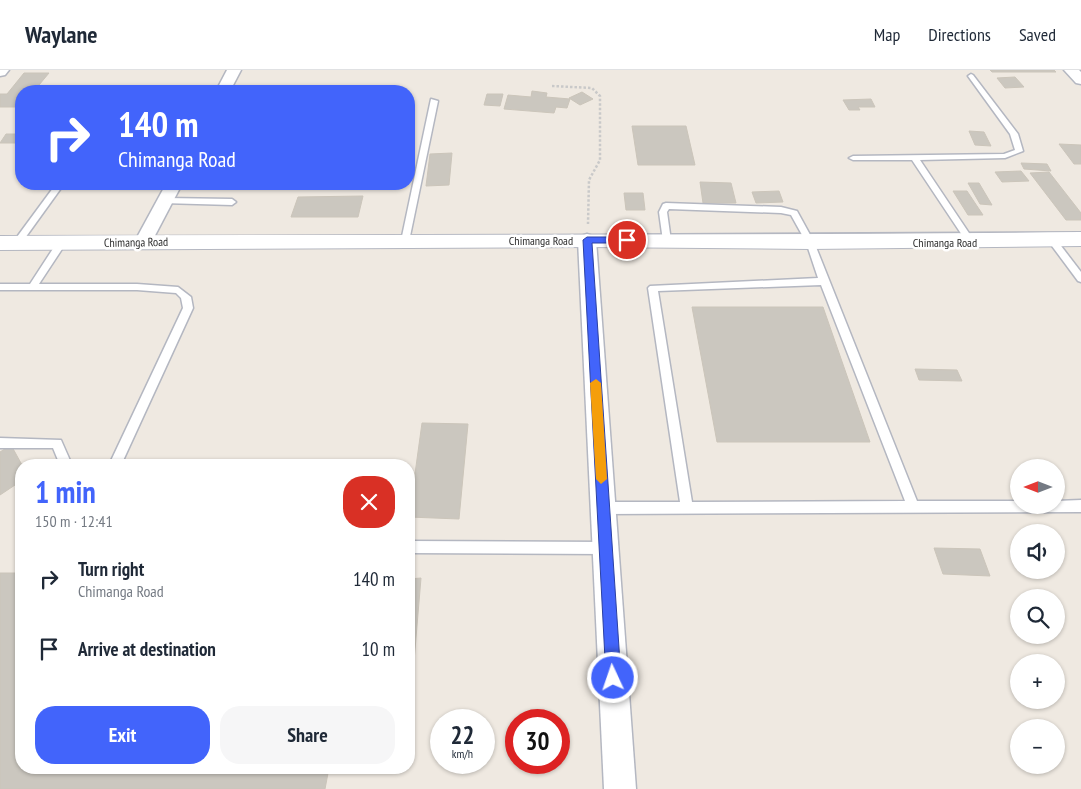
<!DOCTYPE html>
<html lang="en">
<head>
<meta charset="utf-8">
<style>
  :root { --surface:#fff; --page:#f6f6f7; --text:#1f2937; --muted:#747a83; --line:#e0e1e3; --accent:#4264fb }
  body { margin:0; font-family:"PT Sans Narrow",sans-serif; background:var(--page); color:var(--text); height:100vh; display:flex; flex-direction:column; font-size:19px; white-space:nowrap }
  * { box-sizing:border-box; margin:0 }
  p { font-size:16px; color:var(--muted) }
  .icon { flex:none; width:28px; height:28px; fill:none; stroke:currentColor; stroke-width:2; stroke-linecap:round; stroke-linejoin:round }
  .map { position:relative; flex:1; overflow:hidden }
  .sheet { position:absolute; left:15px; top:389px; width:400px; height:315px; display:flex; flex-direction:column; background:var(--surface); border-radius:20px; box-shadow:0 1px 4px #0004 }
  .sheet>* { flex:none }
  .banner { position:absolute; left:15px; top:15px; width:400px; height:105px; border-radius:20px; box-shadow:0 1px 4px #0004; background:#4264fb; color:#fff; overflow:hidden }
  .needle { width:32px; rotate:270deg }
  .buttons { position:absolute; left:1010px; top:389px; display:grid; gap:10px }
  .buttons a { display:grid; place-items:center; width:55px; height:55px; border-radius:50%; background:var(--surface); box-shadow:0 1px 4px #0004; font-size:25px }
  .speed { position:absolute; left:430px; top:639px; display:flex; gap:10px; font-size:25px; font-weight:700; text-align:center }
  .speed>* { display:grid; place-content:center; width:65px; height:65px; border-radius:50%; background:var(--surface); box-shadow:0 1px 4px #0004; line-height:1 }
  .speed small { font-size:12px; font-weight:400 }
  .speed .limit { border:8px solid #d22; background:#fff; color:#111 }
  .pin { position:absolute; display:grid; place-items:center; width:42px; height:42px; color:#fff; margin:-21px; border:2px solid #fff; border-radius:50%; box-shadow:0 1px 5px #0007 }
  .me { position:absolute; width:55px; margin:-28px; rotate:357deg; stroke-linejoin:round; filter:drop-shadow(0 0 4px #0008) }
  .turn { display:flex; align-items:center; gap:18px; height:105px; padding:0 20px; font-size:22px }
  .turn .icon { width:65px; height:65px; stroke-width:2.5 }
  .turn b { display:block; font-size:35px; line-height:42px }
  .round { display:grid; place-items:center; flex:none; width:52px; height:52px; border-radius:20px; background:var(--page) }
  .head { display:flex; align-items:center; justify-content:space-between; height:85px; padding:0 20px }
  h1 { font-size:30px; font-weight:600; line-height:38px; color:var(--accent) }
  .cta { display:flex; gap:10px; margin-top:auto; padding:10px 20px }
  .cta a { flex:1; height:58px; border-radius:20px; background:var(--accent); color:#fff; font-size:20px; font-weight:600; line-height:58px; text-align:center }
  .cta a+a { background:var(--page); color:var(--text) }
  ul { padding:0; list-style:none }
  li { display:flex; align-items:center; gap:15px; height:70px; padding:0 20px }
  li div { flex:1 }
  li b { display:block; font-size:19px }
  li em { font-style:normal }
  header { display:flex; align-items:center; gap:30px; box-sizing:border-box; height:70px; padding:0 25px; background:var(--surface); border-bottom:1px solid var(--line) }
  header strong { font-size:24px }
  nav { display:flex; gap:28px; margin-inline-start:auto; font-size:18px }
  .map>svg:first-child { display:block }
  .building { fill:#cbc7bf; stroke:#cbc5ba }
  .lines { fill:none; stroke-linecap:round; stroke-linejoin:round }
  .service-casing { stroke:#b4b7c1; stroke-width:3 }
  .minor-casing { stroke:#b4b7c1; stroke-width:3 }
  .tertiary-casing { stroke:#b4b7c1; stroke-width:2 }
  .path { stroke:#c9c9c9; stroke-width:2.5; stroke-dasharray:2.5 2; stroke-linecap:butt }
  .service { fill:#fff; fill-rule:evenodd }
  .minor { fill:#fff; fill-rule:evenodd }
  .tertiary { fill:#fff; fill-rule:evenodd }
  .route { fill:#4264fb; stroke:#2b41a3 }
  .slow { fill:#f59e0b }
  .labels { text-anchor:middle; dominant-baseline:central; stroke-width:5; stroke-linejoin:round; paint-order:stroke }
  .far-street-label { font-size:12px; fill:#2e2e2e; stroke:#fff }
</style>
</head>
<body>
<header>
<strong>Waylane</strong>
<nav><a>Map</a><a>Directions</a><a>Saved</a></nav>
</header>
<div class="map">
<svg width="1081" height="719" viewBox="0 0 1081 719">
  <rect width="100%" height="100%" fill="#efe9e1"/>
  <g class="building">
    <polygon points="990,0 1054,0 1056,2 992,2"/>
    <polygon points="24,3 49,3 34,21 21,21 21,37 0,37 0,24 7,24"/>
    <polygon points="1015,7 1024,17 1005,18 997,8"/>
    <polygon points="532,21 547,23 546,27 570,29 567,38 556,37 554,43 504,39 508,25 531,27"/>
    <polygon points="582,22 593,29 580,35 569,28"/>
    <polygon points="487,24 503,24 500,36 484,35"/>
    <polygon points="871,29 875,37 858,37 860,40 849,40 843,30"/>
    <polygon points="632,56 686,56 695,95 638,95"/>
    <polygon points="969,61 984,62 991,76 975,75"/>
    <polygon points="6,64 21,64 21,67 16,73 0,73"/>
    <polygon points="1059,74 1081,75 1081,94 1074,94"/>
    <polygon points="452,83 449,115 426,116 430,84"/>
    <polygon points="1021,93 1047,94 1051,101 1024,99"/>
    <polygon points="1021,101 1029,111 1002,112 995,102"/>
    <polygon points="1049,102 1081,143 1081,150 1066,150 1030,103"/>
    <polygon points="700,112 731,113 736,133 703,133"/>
    <polygon points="968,113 979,113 992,135 980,134"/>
    <polygon points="779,121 783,132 756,133 752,122"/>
    <polygon points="953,121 967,121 983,145 968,145"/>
    <polygon points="624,123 643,123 645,140 626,140"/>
    <polygon points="363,126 358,147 291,147 298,127"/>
    <polygon points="692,237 823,237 870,372 717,372"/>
    <polygon points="915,299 957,300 962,311 919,310"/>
    <polygon points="422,353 468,354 459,449 409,447"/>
    <polygon points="11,375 22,395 21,411 0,425 0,382"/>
    <polygon points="934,478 980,479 990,506 943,504"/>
    <polygon points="0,503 21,503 21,698 329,698 325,719 0,719"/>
    <polygon points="421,508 409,651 409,509"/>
  </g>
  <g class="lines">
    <defs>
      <g id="service">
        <polygon points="971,4 973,5 1018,64 1023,81 1005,88 920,90 975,172 971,175 968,174 912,90 853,90 849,88 853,86 1004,84 1015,80 1010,64 968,6"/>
        <polygon points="431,29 438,31 409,171 405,174 401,171"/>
        <polygon points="56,114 64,114 20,175 14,175 14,171"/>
        <polygon points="165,128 232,129 236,132 232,135 162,133 162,129"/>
        <path d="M666 133 781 137 797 141 814 172 917 431H1019V435H1056V431L1081 430V442L603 444 599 442 597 438 599 434 603 432H680L648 218 650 216 818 208 806 172 791 145 781 143 669 139 667 142 671 171 667 174 663 171 659 142 663 134ZM821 215 905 431 692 432 658 221Z"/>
        <polygon points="1052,167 1055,168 1081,202 1081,212 1078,211 1049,172 1048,170"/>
        <polygon points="61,170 66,173 39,214 137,214 178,217 191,227 193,238 121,395 109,395 183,238 181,228 176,223 137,220 0,220 0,214 30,214 58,171"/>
        <polygon points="0,368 61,370 72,395 60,395 53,378 0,378"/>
        <polygon points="409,471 606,472 610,474 612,478 610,482 606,484 409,483"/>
      </g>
      <g id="minor">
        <polygon points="0,0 9,0 5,5 0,6"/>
        <polygon points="227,0 241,0 230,21 216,21"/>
        <polygon points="1064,0 1079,0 1081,2 1081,14 1076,13"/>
        <polygon points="166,114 182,114 150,175 144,177 138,175 135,171"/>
        <polygon points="587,164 593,166 596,170 636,719 604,719 578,170 581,166"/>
      </g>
      <path id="tertiary" d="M1081 162V176L810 179 587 177 0 180V166C360 164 721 166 1081 162Z"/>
    </defs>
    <use href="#service" class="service-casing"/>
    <use href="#minor" class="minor-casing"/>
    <use href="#tertiary" class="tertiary-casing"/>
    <polyline class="path" points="552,16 592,18 600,26 600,90 589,110 588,154"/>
    <use href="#service" class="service"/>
    <use href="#minor" class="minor"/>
    <use href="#tertiary" class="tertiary"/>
  </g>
  <polygon class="route" points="627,167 630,168 630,173 592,173 621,608 618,613 613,615 608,613 606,608 583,170 587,167"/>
  <polygon class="slow" points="596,309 601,313 607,409 601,414 596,409 590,313"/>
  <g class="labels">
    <g class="far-street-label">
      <text x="541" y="170">Chimanga Road</text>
      <text transform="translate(136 172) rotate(-1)">Chimanga Road</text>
      <text x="945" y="172">Chimanga Road</text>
    </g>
  </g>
</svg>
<div class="buttons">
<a><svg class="needle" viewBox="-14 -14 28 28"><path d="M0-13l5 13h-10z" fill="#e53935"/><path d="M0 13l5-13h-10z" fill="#747a83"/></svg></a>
<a><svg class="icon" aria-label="sound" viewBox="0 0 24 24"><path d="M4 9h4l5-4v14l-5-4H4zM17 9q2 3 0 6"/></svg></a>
<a><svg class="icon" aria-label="search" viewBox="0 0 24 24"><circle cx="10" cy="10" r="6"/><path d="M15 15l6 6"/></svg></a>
<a>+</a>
<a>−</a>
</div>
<div class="speed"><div>22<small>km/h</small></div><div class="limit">30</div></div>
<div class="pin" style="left:627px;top:170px;background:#d93025"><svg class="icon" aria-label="arrive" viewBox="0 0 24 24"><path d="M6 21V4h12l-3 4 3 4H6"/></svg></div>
<svg class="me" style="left:613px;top:608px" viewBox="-20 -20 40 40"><circle r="17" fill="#4264fb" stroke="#fff" stroke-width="3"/><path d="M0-11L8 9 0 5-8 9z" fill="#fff"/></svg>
<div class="banner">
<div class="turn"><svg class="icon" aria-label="right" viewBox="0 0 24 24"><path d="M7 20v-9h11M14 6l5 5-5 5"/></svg><div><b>140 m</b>Chimanga Road</div></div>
</div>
<section class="sheet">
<div class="head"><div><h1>1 min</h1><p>150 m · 12:41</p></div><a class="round" style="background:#d93025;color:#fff"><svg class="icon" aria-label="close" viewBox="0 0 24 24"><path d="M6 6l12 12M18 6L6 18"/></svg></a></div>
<ul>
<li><svg class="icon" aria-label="right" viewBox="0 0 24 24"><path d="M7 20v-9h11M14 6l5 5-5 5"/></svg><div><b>Turn right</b><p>Chimanga Road</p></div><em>140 m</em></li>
<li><svg class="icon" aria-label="arrive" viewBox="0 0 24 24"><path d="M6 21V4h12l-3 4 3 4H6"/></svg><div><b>Arrive at destination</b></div><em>10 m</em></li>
</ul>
<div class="cta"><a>Exit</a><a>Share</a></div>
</section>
</div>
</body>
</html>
